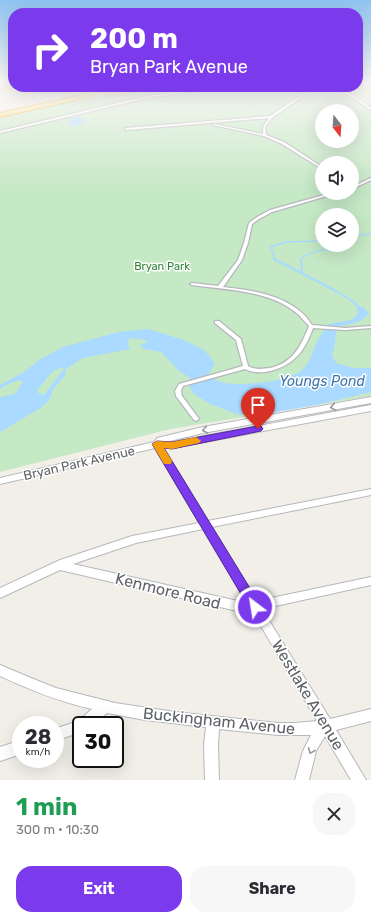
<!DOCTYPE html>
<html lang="en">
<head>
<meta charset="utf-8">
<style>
  :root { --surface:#fff; --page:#f7f7f7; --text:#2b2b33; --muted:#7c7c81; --accent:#7c3aed }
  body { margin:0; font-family:Rubik,sans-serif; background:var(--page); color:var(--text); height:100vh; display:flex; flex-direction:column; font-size:15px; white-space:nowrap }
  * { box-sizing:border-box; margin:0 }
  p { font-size:13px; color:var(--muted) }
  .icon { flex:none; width:22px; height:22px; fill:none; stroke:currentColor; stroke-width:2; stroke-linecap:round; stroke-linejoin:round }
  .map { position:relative; height:780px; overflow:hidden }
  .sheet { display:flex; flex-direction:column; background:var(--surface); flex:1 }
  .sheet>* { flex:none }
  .top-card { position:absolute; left:8px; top:8px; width:355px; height:84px; border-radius:16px; box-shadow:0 4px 16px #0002; background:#7c3aed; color:#fff; overflow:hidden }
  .needle { width:26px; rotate:163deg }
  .fabs { position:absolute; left:315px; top:104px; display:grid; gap:8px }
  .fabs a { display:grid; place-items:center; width:44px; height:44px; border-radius:50%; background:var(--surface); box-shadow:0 4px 16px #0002; font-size:20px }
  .speed { position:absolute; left:12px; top:716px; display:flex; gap:8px; font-size:20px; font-weight:700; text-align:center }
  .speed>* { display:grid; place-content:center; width:52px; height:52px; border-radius:50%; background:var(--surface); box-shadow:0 4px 16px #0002; line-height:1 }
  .speed small { font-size:10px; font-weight:400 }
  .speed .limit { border:2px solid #111; border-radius:6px; background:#fff; color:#111 }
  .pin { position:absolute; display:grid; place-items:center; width:34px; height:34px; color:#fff; margin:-41px -17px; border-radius:50% 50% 50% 0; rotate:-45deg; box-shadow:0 0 4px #0007 }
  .pin .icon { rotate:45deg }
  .me { position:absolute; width:44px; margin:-22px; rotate:329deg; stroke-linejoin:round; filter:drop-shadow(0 0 3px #0008) }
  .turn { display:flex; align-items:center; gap:14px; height:84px; padding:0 16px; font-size:18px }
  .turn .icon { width:52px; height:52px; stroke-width:2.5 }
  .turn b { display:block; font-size:28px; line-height:34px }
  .round { display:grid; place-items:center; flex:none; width:42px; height:42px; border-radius:16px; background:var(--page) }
  .headline { display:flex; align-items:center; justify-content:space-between; height:68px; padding:0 16px }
  h1 { font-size:24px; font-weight:700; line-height:30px; color:#1e9e55 }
  .action { display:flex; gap:8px; margin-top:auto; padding:8px 16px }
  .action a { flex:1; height:46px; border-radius:16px; background:var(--accent); color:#fff; font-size:16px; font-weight:700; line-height:46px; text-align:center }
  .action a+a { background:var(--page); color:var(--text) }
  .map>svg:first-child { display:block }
  .green { fill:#c5e8c5; fill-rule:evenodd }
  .water { fill:#aadaff; fill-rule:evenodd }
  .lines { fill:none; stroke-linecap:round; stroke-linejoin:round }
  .stream-far1 { stroke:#aadaff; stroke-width:1.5 }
  .stream { stroke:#aadaff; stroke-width:2 }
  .pedestrian-casing { stroke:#b5b8bc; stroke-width:2.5 }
  .minor-casing { stroke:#b5b8bc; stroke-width:2 }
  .motorway-casing { stroke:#f9ab00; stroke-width:2 }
  .pedestrian { fill:#fff; fill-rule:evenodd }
  .minor { fill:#fff; fill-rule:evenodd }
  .motorway { fill:#fde293; fill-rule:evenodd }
  .oneway { stroke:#979a9d }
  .route { fill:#7c3aed; stroke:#51269a }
  .slow { fill:#f59e0b }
  .labels { text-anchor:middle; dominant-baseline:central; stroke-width:3; stroke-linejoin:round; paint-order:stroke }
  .far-park-label { font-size:11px; fill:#348238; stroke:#fff }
  .street-label { font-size:13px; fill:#5f6368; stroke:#fff }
  .water-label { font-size:14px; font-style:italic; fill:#4174aa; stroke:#fff }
  .near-street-label { font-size:16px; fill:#5f6368; stroke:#fff }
</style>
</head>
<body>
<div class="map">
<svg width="371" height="780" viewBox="0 0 371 780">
  <rect width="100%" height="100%" fill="#f1efe8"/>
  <path class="green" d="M156 87H348L371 92V396L170 429 0 472V116L32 108ZM322 111H352V141H322ZM322 163H352V193H322ZM322 215H352V245H322Z"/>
  <g class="water">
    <polygon points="74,115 86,120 87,122 77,126 67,125 70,120 69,117"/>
    <path d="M363 307 369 313C362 324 348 324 337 327L334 349 332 355 336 363 353 368H371V392L321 404 255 416 236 414 208 403 193 393 190 388 189 377 180 372 161 352 144 349 140 346 142 344 148 342 146 340 129 338 128 344 130 349 83 358 66 369 65 376 54 388 49 400 42 407 0 432V397L15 394 23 382 21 380 10 383 0 389V385L24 372 42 358 63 347 119 332 148 329 184 340 204 350 215 363 209 374C214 378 218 382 225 383 243 386 289 382 303 369 311 361 312 351 317 342 320 335 325 330 329 324L351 320 358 314 357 308ZM65 367 45 394 43 395 38 393 37 390C46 381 50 369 65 367Z"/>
  </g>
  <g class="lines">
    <g class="stream-far1">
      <polyline points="352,236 371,234"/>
      <polyline points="275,260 271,247 285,242 322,241"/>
      <path d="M300 260C315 246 331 253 348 245"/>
    </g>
    <g class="stream">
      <polyline points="274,259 336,291 351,300 360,308"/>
      <polyline points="301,259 302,273"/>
    </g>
    <defs>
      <g id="pedestrian">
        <polygon points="212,87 218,87 147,98 0,133 0,131 147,96"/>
        <polygon points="313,87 316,87 272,118 265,127 266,135 284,142 322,167 322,169 282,144 264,136 213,125 214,124 263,134 263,127 269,118 126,130 125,129 126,128 270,116"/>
        <polygon points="334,87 337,87 355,96 371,108 371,110 353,98"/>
        <polygon points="371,178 371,180 352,189 352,187"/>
        <path d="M331 193H337L272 212 259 219 252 224 248 243 242 260 223 287C250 290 281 294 302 313 306 316 309 321 312 325L345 328 371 326V328L345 330 313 328C305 350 295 365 270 371 262 373 253 373 245 369L183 386 181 391 182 396 199 419 196 421 194 420 176 396 175 391 179 384 243 366 236 340 215 323V321H219L241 339 248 366C255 370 262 369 270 368 293 363 301 346 309 326 305 322 302 318 298 314 270 290 227 290 192 285L190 284 192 283 218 286 238 260 244 243 249 223 257 217 270 210Z"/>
      </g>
      <g id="minor">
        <path d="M371 397V403L203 433 166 442H172L371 405V411L172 448 163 447 208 521 371 489V495L212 527 257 601 371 577V585L262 609 330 719 371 709V721L336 730 366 780H351L325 736 316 751 309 780H295L303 751 311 735H278L219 729 218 745 219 780H205L204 745 206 727 145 720 107 713 93 725H81V732L55 741V729L78 721 92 709C60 702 30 690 0 676V665L31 678 56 688 115 703 175 712 278 723H295L317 721 252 611 246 613 60 570 0 598V588L60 560 132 536 199 523 155 448 0 484V478L154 442 157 438 203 427ZM203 529 247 603 73 564 136 543Z"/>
        <polygon points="21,740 21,754 0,761 0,747"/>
      </g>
      <g id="motorway">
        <polygon points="13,84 13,87 15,87 0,92 0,88"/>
        <polygon points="358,85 371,88 371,92 354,87 358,87"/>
        <polygon points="110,87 120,87 84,98 0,117 0,113 81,95"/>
        <polygon points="139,87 154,87 151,89 108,96 105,94 108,92"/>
      </g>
    </defs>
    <use href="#pedestrian" class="pedestrian-casing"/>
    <use href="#minor" class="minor-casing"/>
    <use href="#motorway" class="motorway-casing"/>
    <use href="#pedestrian" class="pedestrian"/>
    <use href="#minor" class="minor"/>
    <use href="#motorway" class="motorway"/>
  </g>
  <defs><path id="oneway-chevron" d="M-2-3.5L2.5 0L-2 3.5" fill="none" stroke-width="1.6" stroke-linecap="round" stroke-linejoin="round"/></defs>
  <g class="oneway">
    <use href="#oneway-chevron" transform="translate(333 407) rotate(170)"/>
    <use href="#oneway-chevron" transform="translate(205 430) rotate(169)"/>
    <use href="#oneway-chevron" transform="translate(311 751) rotate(112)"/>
  </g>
  <linearGradient id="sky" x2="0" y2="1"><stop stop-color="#8fc3f1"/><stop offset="0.43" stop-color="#f9f8f5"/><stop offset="1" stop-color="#f9f8f5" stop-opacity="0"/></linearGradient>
  <rect width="371" height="191" fill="url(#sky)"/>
  <polygon class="route" points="258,426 261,426 263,429 261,431 172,449 164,448 259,603 261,607 259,611 255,613 251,611 152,444 157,441 172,442"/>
  <polygon class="slow" points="196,437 201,441 199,443 172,449 164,448 172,461 171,464 164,464 152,444 157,441 172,442"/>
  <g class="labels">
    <g class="far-park-label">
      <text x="162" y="266">Bryan Park</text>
    </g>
    <g class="street-label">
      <text transform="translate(79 463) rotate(-13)">Bryan Park Avenue</text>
    </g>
    <g class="water-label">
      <text x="322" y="381">Youngs Pond</text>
    </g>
    <g class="near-street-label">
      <text transform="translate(168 591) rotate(14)">Kenmore Road</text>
      <text transform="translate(308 695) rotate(59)">Westlake Avenue</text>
      <text transform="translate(219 721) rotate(6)">Buckingham Avenue</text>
    </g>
  </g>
</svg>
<div class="fabs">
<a><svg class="needle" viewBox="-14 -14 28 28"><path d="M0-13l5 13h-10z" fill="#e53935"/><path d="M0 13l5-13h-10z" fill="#7c7c81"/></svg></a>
<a><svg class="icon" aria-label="sound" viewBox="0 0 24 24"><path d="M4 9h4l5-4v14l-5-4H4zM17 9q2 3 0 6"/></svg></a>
<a><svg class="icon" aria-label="layers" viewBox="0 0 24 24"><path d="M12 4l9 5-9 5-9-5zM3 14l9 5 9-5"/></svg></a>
</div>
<div class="speed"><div>28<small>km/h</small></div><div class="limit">30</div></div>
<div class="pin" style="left:258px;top:429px;background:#d93025"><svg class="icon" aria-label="arrive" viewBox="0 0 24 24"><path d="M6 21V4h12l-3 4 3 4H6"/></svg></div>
<svg class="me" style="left:255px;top:607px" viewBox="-20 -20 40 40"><circle r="17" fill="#7c3aed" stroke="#fff" stroke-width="3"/><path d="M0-11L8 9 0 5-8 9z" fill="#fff"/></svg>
<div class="top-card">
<div class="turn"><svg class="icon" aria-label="right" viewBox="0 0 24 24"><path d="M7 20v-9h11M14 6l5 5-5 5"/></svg><div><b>200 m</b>Bryan Park Avenue</div></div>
</div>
</div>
<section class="sheet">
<div class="headline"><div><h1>1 min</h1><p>300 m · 10:30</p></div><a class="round"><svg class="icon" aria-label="close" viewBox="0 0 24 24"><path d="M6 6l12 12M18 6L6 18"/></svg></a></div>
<div class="action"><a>Exit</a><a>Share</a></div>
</section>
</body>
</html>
